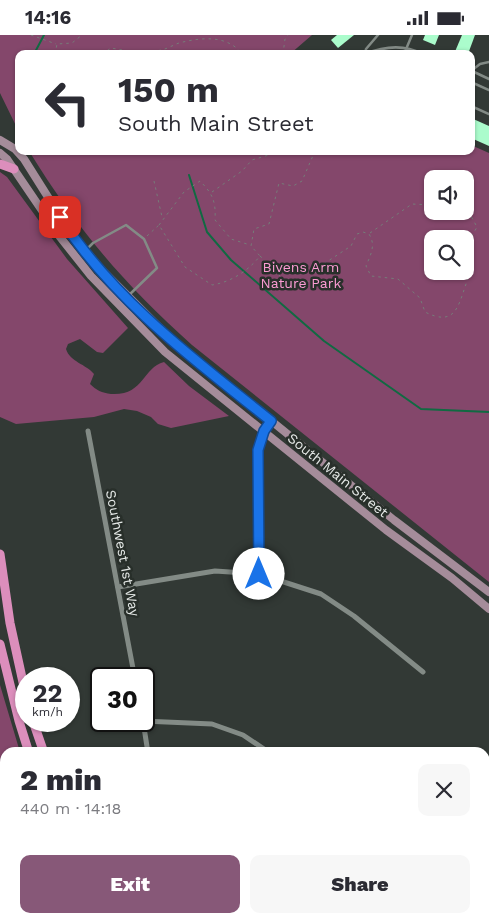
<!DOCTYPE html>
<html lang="en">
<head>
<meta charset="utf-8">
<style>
  :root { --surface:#fff; --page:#f7f7f7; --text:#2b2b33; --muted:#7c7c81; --accent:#875878 }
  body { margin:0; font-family:"Work Sans",sans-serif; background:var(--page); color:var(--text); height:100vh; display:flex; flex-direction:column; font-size:19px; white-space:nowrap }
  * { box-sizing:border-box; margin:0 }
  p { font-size:16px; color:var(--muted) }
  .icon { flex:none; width:28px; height:28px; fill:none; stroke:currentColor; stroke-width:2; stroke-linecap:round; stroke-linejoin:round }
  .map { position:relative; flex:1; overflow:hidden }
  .panel { position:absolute; left:0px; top:712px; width:490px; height:176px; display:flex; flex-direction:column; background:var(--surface); border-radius:15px 15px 0 0; box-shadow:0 1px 4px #0004 }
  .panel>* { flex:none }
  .top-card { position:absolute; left:15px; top:15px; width:460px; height:105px; border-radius:10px; box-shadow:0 1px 4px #0004; background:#fff; color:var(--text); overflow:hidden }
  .fabs { position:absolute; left:424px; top:135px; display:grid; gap:10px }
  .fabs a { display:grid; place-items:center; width:50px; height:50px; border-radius:10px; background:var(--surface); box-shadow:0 1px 4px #0004; font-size:25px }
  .speed { position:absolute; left:15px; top:632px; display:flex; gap:10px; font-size:25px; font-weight:700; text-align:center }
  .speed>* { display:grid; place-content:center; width:65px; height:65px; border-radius:50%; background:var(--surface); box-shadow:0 1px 4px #0004; line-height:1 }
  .speed small { font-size:12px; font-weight:400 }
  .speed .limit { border:2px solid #111; border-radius:8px; background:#fff; color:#111 }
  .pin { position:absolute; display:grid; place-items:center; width:42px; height:42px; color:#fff; margin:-21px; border-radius:10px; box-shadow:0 2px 8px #0006 }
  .me { position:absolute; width:55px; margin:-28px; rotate:0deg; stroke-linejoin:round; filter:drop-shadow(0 0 4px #0008) }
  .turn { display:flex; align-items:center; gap:18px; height:105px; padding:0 20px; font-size:22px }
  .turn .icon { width:65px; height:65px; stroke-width:2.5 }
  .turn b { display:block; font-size:35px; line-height:42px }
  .round { display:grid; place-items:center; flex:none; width:52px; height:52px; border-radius:10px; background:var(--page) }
  .summary { display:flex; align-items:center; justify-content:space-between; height:85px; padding:0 20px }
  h1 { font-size:30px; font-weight:800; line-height:38px }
  .action { display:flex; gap:10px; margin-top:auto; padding:10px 20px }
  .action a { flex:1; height:58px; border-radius:10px; background:var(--accent); color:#fff; font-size:20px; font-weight:800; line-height:58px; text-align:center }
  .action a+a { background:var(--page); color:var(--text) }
  .status { display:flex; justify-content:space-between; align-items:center; height:35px; padding:0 25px; background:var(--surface); direction:ltr }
  .status svg { height:14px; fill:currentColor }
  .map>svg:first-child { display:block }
  .green { fill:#84476b; fill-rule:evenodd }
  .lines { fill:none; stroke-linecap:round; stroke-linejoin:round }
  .stream { stroke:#106a42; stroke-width:2 }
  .building { fill:#abfccc }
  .path { stroke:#767c79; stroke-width:1; stroke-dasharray:2.5 4; stroke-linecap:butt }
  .service { stroke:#838b86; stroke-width:2.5 }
  .minor { stroke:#838b86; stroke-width:5 }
  .secondary { stroke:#a58c9a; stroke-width:8 }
  .trunk { stroke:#dc8ebc; stroke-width:9 }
  .route-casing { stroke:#114b97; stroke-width:12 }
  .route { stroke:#1a73e8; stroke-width:9 }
  .labels { text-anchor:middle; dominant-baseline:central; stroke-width:5; stroke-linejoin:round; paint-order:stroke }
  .park-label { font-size:14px; fill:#fc9cd4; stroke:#282f2a }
  .street-label { font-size:14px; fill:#e5e9e7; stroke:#282f2a }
</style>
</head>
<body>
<div class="status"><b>14:16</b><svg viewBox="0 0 49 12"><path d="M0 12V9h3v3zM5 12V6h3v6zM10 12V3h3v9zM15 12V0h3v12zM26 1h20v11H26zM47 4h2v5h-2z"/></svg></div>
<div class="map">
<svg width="489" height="888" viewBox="0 0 489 888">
  <rect width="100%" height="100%" fill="#323935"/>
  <g class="green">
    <polygon points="0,0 312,0 290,19 19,19 19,97 0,58"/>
    <path d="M471 110 489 118V547L192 310C124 249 77 194 29 116H471ZM432 144H465V176H432ZM432 204H465V236H432Z"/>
    <path d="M0 137 7 142 67 224 128 293 103 318 97 317 80 304 68 309 66 314C70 327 86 329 94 339L90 349C96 355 102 358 111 359 144 361 142 333 164 327L189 351 229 381 171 393 158 389 151 382 137 376 124 374 94 382 16 389 0 382Z"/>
    <polygon points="0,650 20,717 5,718 5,884 94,884 97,888 0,888"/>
  </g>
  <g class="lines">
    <g class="stream">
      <polyline points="34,19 44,0"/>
      <polyline points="189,140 207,197 231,225 324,306 421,374 489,377"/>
    </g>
  </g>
  <g class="building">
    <polygon points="337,0 354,0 338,13 331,5"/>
    <polygon points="425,0 439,0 435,10 423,5"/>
    <polygon points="462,0 475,0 468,19 454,19"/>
    <polygon points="471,83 489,91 489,111 471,103"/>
  </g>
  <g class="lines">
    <g class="path">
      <polyline points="31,0 56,9"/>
      <polyline points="55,19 57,9 72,8 82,0"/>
      <path d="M102 19 111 13C127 16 144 19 161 15 167 14 173 10 179 8 202 2 228 0 242 19"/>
      <polyline points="283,19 285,4 288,0"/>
      <polyline points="154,146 162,182"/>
      <polyline points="212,157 242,136 252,125 272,119 272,116"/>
      <path d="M159 190 184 157 200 146C213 159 216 167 215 185L231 204 250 210"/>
      <polyline points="370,198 412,169 432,170"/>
      <path d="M147 201 159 190 185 232 212 250C231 247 248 236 260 221L251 211 254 194 269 189 279 148 293 151 302 146 315 116"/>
      <path d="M260 221C274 233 285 253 305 250L322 230 351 211 357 199 363 197 369 199C376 210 371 219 366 231L371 241 398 244 420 263 425 277C455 292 458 272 466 249 469 239 473 229 471 219 471 215 468 212 468 208L477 192 471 181 453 176"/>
    </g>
    <g class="service">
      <path d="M365 19C385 11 404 9 422 19"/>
      <polyline points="365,19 366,14 378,0"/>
      <polyline points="404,19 412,0"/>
      <polyline points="471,36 480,29 489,27"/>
      <polyline points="472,36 489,44"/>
      <polyline points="471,47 489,55"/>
      <polyline points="471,71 489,79"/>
      <polyline points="86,215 93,208 126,190 144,204 157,233 128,261"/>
    </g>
    <g class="minor">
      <polyline points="88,396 135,644"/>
      <polyline points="259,539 258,415 264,397"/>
      <polyline points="118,552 215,536 259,539 321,559 354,581 423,637"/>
      <polyline points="143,686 212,689 243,700 270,718"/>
      <polyline points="143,686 148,718"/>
      <polyline points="485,770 489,769"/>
      <polyline points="224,884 229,888"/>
    </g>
    <g class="secondary">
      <polyline points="0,105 15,114 24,124 70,197 101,234 175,308 394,485 489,557"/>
      <polyline points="0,118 7,124 60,202 91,241 165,317 386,495 452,543 489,574"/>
    </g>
    <g class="trunk">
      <polyline points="0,129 14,134"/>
      <polyline points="0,519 10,588 26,661"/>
      <polyline points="0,609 19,686 29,718"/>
      <polyline points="33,686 44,718"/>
      <polyline points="104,884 107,888"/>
      <polyline points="121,884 123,888"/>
    </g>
  </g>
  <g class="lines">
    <defs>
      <path id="route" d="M60 182C113 265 196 326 271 386L264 396 258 415 259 539"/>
    </defs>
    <use href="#route" class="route-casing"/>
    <use href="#route" class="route"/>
  </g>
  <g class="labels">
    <g class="park-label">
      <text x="301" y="232">Bivens Arm<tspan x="301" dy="16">Nature Park</tspan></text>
    </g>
    <g class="street-label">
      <text transform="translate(338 440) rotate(39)">South Main Street</text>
      <text transform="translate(123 518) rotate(79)">Southwest 1st Way</text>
    </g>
  </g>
</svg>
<div class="fabs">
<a><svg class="icon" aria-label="sound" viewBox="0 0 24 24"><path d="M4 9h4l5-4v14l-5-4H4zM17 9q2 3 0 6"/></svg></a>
<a><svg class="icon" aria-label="search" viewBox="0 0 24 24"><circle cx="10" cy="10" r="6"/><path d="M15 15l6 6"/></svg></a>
</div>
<div class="speed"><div>22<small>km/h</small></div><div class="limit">30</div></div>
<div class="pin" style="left:60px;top:182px;background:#d93025"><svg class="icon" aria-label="arrive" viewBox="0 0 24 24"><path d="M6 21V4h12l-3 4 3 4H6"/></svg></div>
<svg class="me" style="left:259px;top:539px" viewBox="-20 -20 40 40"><circle r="19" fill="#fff"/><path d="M0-13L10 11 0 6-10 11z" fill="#1a73e8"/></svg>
<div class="top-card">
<div class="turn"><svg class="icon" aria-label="left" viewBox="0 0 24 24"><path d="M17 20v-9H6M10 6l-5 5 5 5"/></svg><div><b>150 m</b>South Main Street</div></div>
</div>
<section class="panel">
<div class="summary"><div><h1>2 min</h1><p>440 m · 14:18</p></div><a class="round"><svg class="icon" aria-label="close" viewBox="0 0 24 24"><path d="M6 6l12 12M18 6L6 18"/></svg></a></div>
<div class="action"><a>Exit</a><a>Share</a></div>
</section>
</div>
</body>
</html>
